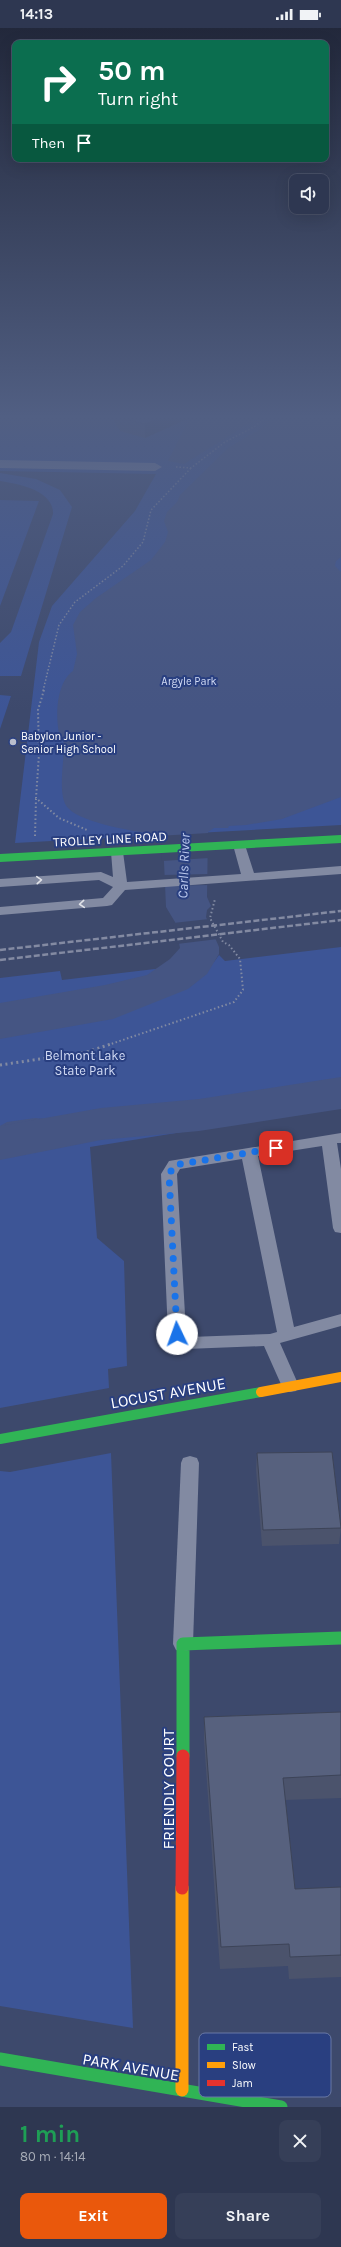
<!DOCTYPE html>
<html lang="en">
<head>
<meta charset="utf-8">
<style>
  :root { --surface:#2e3751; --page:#363f58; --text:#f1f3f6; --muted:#a7acb7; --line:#495168; --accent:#ea580c }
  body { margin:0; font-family:Karla,sans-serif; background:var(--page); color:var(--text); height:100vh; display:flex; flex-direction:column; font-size:15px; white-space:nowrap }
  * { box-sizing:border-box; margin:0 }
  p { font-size:13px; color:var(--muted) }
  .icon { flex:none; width:22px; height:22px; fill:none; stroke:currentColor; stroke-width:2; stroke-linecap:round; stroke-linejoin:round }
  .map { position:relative; height:2079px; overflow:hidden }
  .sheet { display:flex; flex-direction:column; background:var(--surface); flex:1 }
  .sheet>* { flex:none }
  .hud { position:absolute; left:12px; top:12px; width:317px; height:122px; border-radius:8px; box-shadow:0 4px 16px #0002,0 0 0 1px var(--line); background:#0b6e4f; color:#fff; overflow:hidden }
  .controls { position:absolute; left:289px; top:146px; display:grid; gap:8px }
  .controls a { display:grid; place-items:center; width:40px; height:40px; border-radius:8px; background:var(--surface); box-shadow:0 4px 16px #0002,0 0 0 1px var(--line); font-size:20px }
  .pin { position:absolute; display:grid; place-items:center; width:34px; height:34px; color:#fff; margin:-17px; border-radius:8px; box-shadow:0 2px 6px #0006 }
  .me { position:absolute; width:44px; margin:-22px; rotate:357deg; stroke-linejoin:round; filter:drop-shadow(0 0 3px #0008) }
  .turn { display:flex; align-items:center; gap:14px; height:84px; padding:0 20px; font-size:18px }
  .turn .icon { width:52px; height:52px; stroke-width:2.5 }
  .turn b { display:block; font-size:28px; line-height:34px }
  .then { display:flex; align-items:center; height:38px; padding:0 20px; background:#0003; gap:8px; font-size:15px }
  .round { display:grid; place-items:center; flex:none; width:42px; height:42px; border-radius:8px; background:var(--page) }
  .overview { display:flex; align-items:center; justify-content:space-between; height:68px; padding:0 20px }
  h1 { font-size:24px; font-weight:700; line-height:30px; color:#1e9e55 }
  .primary-button { display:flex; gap:8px; margin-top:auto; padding:8px 20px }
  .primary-button a { flex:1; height:46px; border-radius:8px; background:var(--accent); color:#fff; font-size:16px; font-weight:700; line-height:46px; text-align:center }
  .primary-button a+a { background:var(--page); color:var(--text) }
  .status { display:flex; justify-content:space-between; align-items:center; height:28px; padding:0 20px; background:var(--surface); direction:ltr }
  .status svg { height:11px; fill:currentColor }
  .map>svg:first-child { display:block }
  .green { fill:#3d5596 }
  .water { fill:#455583 }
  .pier { fill:#3d496c }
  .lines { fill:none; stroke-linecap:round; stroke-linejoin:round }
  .river { fill:#455583; fill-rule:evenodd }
  .path-far2 { stroke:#828aa2; stroke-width:1.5; stroke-dasharray:1.5 2; stroke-linecap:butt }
  .path-far1 { stroke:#828aa2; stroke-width:2; stroke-dasharray:1.5 2.5; stroke-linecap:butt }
  .path { stroke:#828aa2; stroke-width:3; stroke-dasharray:2 3.5; stroke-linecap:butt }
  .lane { fill:#828aa2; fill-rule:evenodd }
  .street { fill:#828aa2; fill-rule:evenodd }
  .fast-far2 { stroke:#30b455; stroke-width:8 }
  .fast-far1 { stroke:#30b455; stroke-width:10 }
  .fast { stroke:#30b455; stroke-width:13 }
  .slow-far1 { stroke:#ff9f0a; stroke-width:10 }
  .slow { stroke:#ff9f0a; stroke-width:13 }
  .jam { stroke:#e5322d; stroke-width:13 }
  .rail { stroke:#838aa2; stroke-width:2.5; stroke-dasharray:6 2.5; stroke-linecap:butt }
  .wall { fill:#4b536c }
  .shaded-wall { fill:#3d4458 }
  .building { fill:#57617e; stroke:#3d4458 }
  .oneway { stroke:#e0e2e8 }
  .route { stroke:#1a73e8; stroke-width:7; stroke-dasharray:0 12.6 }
  .poi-dot { fill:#bbbfcc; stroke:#293f80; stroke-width:1.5 }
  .labels { text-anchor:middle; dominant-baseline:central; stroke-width:4; stroke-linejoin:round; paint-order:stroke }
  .far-park-label { font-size:11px; fill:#d3dcf5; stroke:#293f80 }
  .far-poi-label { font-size:11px; fill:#fff; stroke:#293f80; text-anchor:start }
  .street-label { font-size:13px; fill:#fff; stroke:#293f80 }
  .park-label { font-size:13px; fill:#d3dcf5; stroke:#293f80 }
  .water-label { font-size:14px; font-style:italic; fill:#bbc9ed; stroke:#293f80 }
  .near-street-label { font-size:16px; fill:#fff; stroke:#293f80 }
  .key { fill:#293f80; stroke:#6979a6; stroke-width:1 }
  .key-label { font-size:11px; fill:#fff }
</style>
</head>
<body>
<div class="status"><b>14:13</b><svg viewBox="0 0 49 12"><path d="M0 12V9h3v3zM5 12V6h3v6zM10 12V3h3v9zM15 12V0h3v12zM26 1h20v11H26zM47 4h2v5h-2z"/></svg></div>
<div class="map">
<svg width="341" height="2079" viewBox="0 0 341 2079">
  <rect width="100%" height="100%" fill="#3d496c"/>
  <g class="green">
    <polygon points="0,391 341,391 341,797 15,815 39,614 52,578 135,483 156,446 0,443"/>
    <path d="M0 445 36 451 60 462 72 479 21 648H0V615L11 604 53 486C54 462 18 456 0 453Z"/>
    <polygon points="0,472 39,473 0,578"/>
    <polygon points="0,667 11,668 0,701"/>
    <polygon points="341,919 341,1078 90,1119 97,1210 124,1233 127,1338 108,1341 109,1360 0,1380 0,950 60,943 62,952 214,934 219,927 225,933"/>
    <polygon points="111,1425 133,2000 0,1978 0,1443 10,1444"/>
  </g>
  <g class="water">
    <polygon points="189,391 256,391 184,436 168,433"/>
    <path d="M272 391H341V529L336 533 335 538 341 544V769L282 791 246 797 229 798 228 800H214L208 804 207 869 211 878 207 882 206 889 219 919V926L207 946 188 961 113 991 0 1011V975L105 957 147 947 170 931 180 920 175 894 166 879 164 834 160 807C139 804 83 796 68 780 57 769 64 734 64 718 65 713 60 710 59 705 55 686 57 654 73 643L77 626 73 597 80 584 96 570 151 532 165 514 168 504 164 493 167 484 177 474 180 467 228 420 259 402Z"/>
    <polygon points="35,1090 101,1096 17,1121 0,1122 0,1098 7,1094"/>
  </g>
  <g class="pier">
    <polygon points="209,805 209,830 162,833 159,808 157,808"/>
    <polygon points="209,846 209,857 163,858 163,847"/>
    <polygon points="209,891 218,911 177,916 173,895"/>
  </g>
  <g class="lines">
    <polygon class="river" points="341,1049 341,1081 199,1103 101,1112 0,1132 0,1098 101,1080 199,1071"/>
    <g class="path-far2">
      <polyline points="176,439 191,440 225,414 254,399 264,391"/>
      <polyline points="43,663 59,597 75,574 123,538 143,514 151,482 191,440"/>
    </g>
    <g class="path-far1">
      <polyline points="44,662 38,682 39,726 36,770 59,790 87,802"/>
      <polyline points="35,808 36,771"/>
      <polyline points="108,1017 234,974 243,962 240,931 229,917 223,914 210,890 215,871"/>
    </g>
    <polyline class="path" points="0,1037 87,1024 111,1016"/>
    <g class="lane">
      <polygon points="239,813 245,817 254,845 341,838 341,846 125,862 112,877 107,878 0,887 0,879 103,870 113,859 99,852 0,859 0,851 101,844 113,849 111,824 117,820 123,824 127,854 241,846 233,817"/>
      <path d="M341 1105V1115H337L341 1141V1205L335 1204 333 1200 322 1118 258 1128 294 1299 341 1286V1298L280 1315 299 1358 296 1363 290 1364 284 1363 264 1318 186 1321 180 1319 168 1306 161 1146 169 1133ZM242 1131 277 1304 270 1306 190 1309 186 1304 177 1146 180 1141Z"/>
      <polygon points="190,1428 197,1430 199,1435 193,1616 190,1622 183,1624 176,1622 173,1616 181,1435 183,1430"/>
    </g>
    <polygon class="street" points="0,432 155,435 162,439 155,443 0,440"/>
    <polyline class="fast-far2" points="0,830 341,811"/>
    <polyline class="fast-far1" points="0,1411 261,1364"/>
    <g class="fast">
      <polyline points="183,1728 183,1616 341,1610"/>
      <polyline points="0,2031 281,2079"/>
    </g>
    <polyline class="slow-far1" points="261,1364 341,1349"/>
    <polyline class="slow" points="182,1860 182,2062"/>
    <polyline class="jam" points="182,1860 183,1728"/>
    <g class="rail">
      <polyline points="0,922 341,883"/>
      <polyline points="0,932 341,892"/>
    </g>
  </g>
  <g class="wall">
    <polygon points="113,391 187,391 145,410 120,403"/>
    <polygon points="257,1425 341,1500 339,1516 262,1518 256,1441"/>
    <polygon points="341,1684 341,1770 285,1772 295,1861 341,1859 341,1949 289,1951 288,1938 220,1941 204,1712 204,1689"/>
  </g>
  <polygon class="shaded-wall" points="157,391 187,391 145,410 145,396"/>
  <g class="building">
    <polygon points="125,391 157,391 145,396"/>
    <polygon points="332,1424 341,1500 263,1502 257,1425"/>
    <polygon points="341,1684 341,1747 283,1750 295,1861 341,1859 341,1927 290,1929 289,1916 221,1919 204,1689"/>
  </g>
  <defs><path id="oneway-chevron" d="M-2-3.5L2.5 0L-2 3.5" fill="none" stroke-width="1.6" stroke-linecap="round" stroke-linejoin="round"/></defs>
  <g class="oneway">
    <use href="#oneway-chevron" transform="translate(39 852) rotate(-4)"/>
    <use href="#oneway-chevron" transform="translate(82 876) rotate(175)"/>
  </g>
  <linearGradient id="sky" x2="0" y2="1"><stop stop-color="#22283b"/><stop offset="0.57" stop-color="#515f83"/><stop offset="1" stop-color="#515f83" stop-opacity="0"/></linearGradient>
  <rect width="341" height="682" fill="url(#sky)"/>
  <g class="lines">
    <polyline class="route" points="177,1306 169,1146 175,1137 276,1120"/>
  </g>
  <circle class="poi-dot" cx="13" cy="714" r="4"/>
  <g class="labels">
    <g class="far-park-label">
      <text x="189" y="653">Argyle Park</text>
    </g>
    <g class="far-poi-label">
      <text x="21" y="708">Babylon Junior -<tspan x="21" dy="13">Senior High School</tspan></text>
    </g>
    <g class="street-label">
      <text transform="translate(110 811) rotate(-3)">TROLLEY LINE ROAD</text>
    </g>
    <g class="park-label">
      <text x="85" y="1027">Belmont Lake<tspan x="85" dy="15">State Park</tspan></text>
    </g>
    <g class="water-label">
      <text transform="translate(184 838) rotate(-88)">Carlls River</text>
    </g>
    <g class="near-street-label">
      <text transform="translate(168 1365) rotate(-10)">LOCUST AVENUE</text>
      <text transform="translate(168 1761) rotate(-90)">FRIENDLY COURT</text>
      <text transform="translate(131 2039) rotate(10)">PARK AVENUE</text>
    </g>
  </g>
  <rect x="199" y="2005" width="132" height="64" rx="6" class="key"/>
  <rect x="207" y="2016" width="18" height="6" fill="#30b455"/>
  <rect x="207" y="2034" width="18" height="6" fill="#ff9f0a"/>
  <rect x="207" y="2052" width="18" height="6" fill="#e5322d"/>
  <g class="key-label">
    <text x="232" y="2023">Fast</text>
    <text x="232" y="2041">Slow</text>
    <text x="232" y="2059">Jam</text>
  </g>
</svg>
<div class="controls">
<a><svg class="icon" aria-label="sound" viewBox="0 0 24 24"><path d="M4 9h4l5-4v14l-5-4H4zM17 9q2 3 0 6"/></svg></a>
</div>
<div class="pin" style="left:276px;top:1120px;background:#d93025"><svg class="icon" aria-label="arrive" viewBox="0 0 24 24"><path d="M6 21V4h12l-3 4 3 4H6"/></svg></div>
<svg class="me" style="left:177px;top:1306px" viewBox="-20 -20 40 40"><circle r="19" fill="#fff"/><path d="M0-13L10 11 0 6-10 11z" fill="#1a73e8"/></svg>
<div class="hud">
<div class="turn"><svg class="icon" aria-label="right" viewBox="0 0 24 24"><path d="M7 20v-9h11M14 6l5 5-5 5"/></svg><div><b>50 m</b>Turn right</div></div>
<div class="then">Then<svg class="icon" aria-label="arrive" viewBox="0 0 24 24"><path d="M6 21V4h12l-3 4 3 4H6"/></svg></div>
</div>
</div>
<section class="sheet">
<div class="overview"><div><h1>1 min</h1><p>80 m · 14:14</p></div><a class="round"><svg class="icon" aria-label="close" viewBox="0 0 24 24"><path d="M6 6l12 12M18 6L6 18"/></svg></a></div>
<div class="primary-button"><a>Exit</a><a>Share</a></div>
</section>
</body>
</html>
